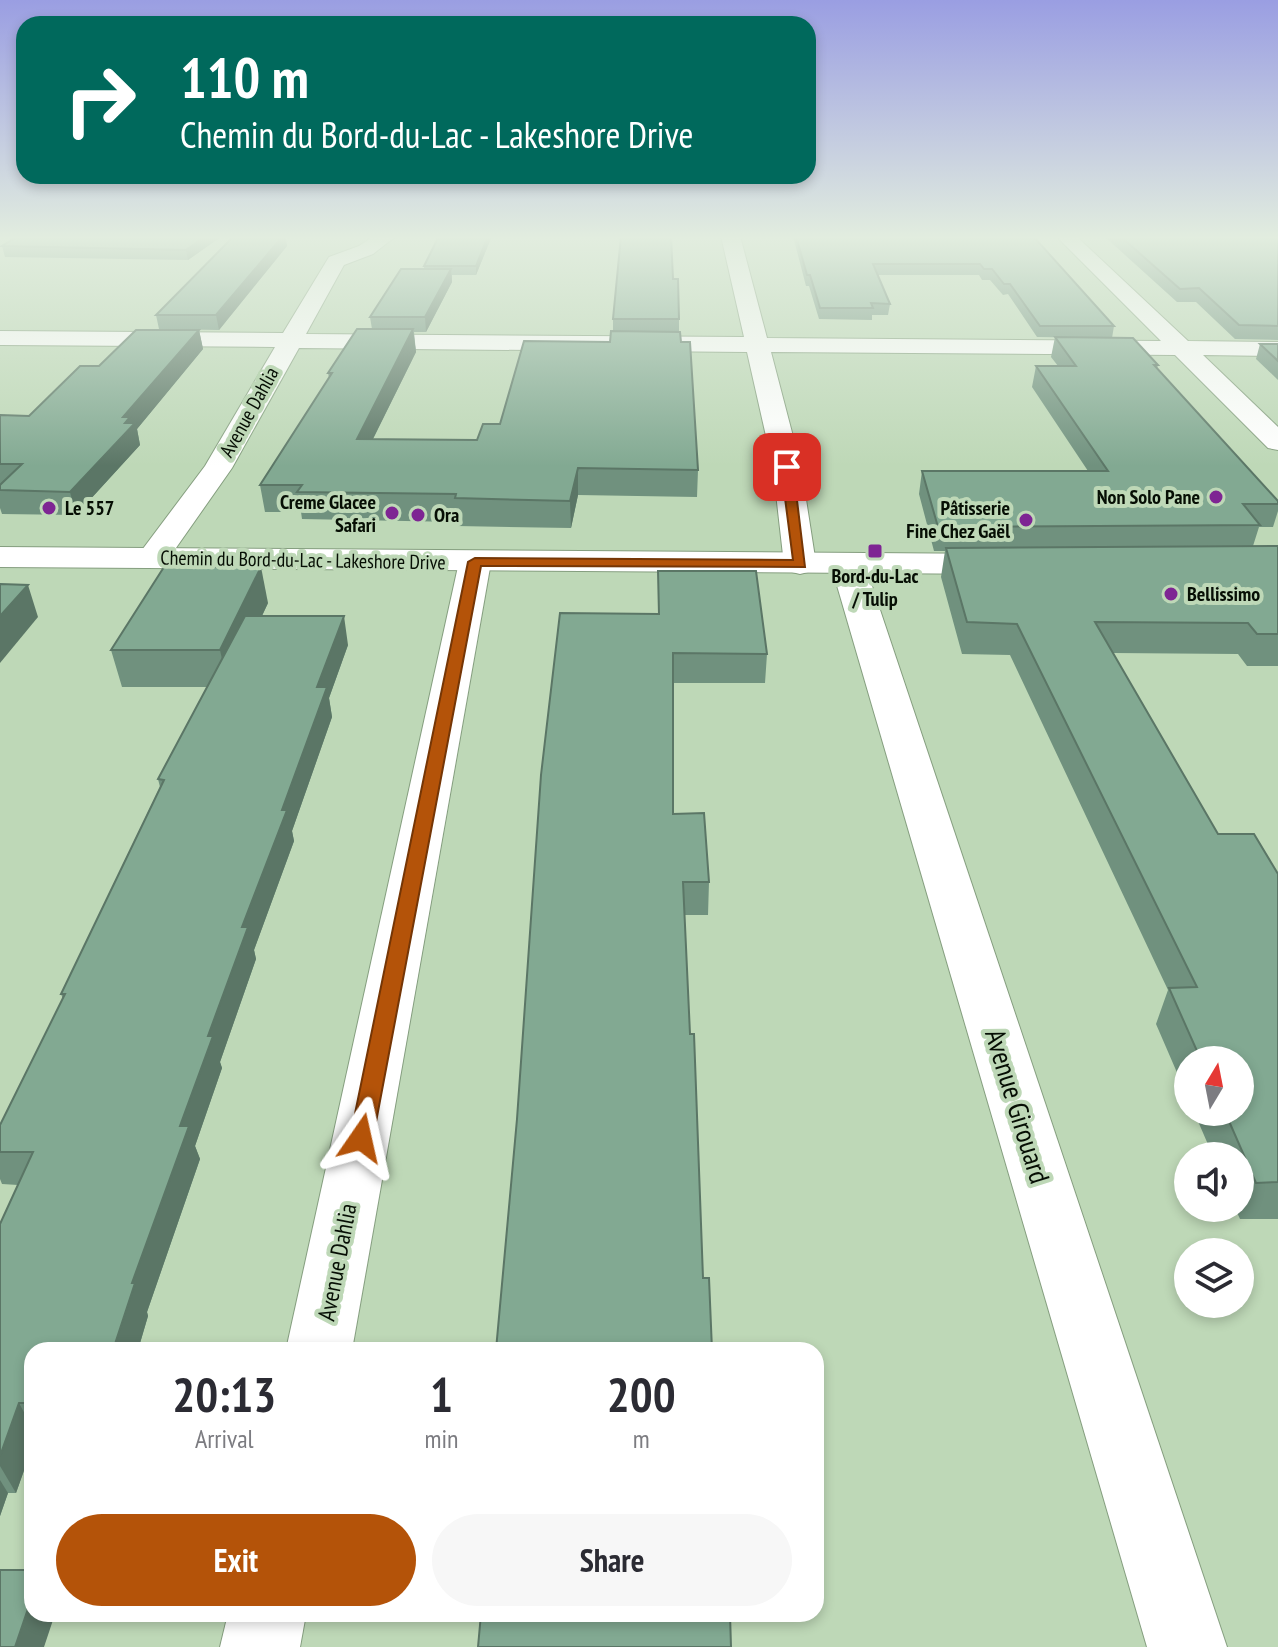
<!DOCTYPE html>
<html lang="en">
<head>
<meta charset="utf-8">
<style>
  :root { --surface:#fff; --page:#f7f7f7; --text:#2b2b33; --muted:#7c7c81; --accent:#b45309 }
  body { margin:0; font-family:"PT Sans Narrow",sans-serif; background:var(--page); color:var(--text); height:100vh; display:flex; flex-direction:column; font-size:30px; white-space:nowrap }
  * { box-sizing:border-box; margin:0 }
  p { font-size:26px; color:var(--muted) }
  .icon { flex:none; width:44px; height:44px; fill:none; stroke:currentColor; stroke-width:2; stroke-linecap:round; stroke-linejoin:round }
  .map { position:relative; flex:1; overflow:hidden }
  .side { position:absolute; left:24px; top:1342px; width:800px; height:280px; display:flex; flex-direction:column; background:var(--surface); border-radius:24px; box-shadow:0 4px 12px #0003 }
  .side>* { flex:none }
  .guide { position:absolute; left:16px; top:16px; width:800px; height:168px; border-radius:24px; box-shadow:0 4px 12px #0003; background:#00695c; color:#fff; overflow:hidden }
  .needle { width:52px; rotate:10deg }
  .fabs { position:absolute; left:1174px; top:1046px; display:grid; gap:16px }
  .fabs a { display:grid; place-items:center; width:80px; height:80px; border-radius:50%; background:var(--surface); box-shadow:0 4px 12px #0003; font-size:40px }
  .pin { position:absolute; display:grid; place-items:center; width:68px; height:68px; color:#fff; margin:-34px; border-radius:16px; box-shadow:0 4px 12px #0006 }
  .me { position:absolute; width:88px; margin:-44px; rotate:11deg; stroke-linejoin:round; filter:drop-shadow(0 0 6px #0008) }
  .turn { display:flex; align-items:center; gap:28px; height:168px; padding:0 32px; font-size:36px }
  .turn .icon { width:104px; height:104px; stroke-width:2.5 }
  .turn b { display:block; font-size:56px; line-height:68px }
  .eta { display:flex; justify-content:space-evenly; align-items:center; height:136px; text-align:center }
  .eta b { font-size:48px; font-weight:800; line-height:56px }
  .action { display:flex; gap:16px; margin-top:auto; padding:16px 32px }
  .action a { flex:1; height:92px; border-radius:48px; background:var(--accent); color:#fff; font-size:32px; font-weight:800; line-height:92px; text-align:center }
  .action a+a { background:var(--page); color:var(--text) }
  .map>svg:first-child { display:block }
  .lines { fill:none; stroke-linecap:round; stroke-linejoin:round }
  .street-casing { stroke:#859e7f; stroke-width:2 }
  .secondary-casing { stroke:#859e7f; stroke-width:2 }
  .street { fill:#fff; fill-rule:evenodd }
  .secondary { fill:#fff; fill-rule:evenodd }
  .wall { fill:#70917e }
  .shaded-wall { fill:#5b7666 }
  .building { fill:#82a992; stroke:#5b7666; stroke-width:2 }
  .route { fill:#b45309; stroke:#753606; stroke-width:2 }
  .poi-dot { fill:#7e2593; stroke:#bed8b7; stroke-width:3 }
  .labels { text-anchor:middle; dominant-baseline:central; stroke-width:8; stroke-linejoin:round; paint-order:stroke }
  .far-street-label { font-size:20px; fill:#060e04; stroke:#bed8b7 }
  .far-poi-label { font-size:20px; font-weight:bold; fill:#060e04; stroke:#bed8b7; text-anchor:end }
  .street-label { font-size:24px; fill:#060e04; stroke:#bed8b7 }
  .near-street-label { font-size:28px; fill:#060e04; stroke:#bed8b7 }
</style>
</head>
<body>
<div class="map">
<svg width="1278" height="1647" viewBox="0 0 1278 1647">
  <rect width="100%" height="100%" fill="#bed8b7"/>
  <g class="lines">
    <defs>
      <g id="street">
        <polygon points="374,236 396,236 373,254 344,265 306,334 744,337 721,236 740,236 767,338 1161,341 1056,236 1076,236 1188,341 1278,342 1278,356 1203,355 1278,427 1278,450 1268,448 1175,355 771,352 801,467 816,564 812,571 800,574 788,571 784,564 773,467 747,352 299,348 232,468 164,565 152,568 140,565 136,558 205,466 275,347 0,345 0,331 283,333 329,257 359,246"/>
        <polygon points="475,552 487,555 491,562 352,1350 286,1350 459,562 463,555"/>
        <polygon points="848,555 860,558 865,565 1227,1647 1147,1647 831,565 836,558"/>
        <polygon points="228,1614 306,1614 300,1647 220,1647"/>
      </g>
      <polygon id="secondary" points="0,547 1004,554 1016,557 1020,564 1016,571 1004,574 0,567"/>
    </defs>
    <use href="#street" class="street-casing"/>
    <use href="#secondary" class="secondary-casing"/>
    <use href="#street" class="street"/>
    <use href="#secondary" class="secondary"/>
  </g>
  <g class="wall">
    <polygon points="16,236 222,236 188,260 5,257 2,246"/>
    <polygon points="234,236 285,236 287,246 219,330 159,329 156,315"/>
    <polygon points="439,236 504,236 503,238 491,238 476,275 452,275 452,282 426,332 414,332 416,352 373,439 477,440 500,424 610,342 613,331 613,319 673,279 679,319 679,332 698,470 697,497 578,495 571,528 457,526 457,522 302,519 301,512 265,512 260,485 329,378 328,373 372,329 370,317 424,269 424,266"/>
    <polygon points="793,236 1033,236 1114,326 1112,338 1037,337 1008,294 1003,295 990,280 982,280 979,275 877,275 890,304 888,315 872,315 872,320 819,319 809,286 806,286"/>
    <polygon points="1104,236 1278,236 1278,340 1235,339 1196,302 1177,302"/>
    <polygon points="199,330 203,349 137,429 140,445 76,515 2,514 0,508 0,415 29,416 99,366"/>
    <polygon points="1055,337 1158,365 1157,369 1278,501 1278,511 1273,527 1259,527 1253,546 1278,546 1278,666 1247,666 1238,654 1113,653 1218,834 1278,874 1278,1219 1240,1219 1235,1208 1240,1208 1240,1156 1213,1156 1194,1112 1240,1112 1240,1060 1188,1060 1188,1098 1156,1024 1168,990 1010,655 962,654 941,577 945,551 934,551 919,494 922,471 1088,471 1032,387 1036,366 1058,366 1051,357"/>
    <polygon points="1260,344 1278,344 1278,380 1256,359"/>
    <polygon points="658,571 767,654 765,683 673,683 673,814 709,882 708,915 684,915 703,1278 496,1350 658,614"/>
    <polygon points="268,603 262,616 348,645 329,698 332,717 292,831 294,841 254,950 256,959 220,1062 222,1068 195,1146 200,1159 147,1312 148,1316 138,1350 32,1350 32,1448 16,1493 8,1493 0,1516 0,1224 18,1185 2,1184 0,1179 0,1125 63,999 61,994 160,787 158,779 207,687 122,687 111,650"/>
  </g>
  <g class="shaded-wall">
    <polygon points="206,236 222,236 188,260 186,250"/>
    <polygon points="283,236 285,236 287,246 219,330 216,315"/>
    <polygon points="488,236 491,236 491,238 476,275 476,266"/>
    <polygon points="451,269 452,282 426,332 425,317"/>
    <polygon points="413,329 416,352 360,465 357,439"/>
    <polygon points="199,330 203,349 137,429 140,445 76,515 70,492 123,417"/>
    <polygon points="578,468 578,495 571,528 570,501"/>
    <polygon points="261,567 268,603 228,687 220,650"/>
    <polygon points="28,585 38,617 0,663 0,616"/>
    <polygon points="344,616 348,645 329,698 332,717 292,831 294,841 254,950 256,959 220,1062 222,1068 195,1146 200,1159 147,1312 148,1316 138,1350 113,1350 132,1283 208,1036 242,927 282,810 317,687"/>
    <polygon points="19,1403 32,1427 32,1448 16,1493 0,1466 0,1456"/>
    <polygon points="0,1480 8,1493 0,1516"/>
    <polygon points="32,1597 32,1614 55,1614 44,1647 15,1647"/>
  </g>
  <g class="building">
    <polygon points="18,236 206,236 186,250 2,246"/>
    <polygon points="234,236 283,236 216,315 156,315"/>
    <polygon points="439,236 488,236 476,266 424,266"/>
    <polygon points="621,236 671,236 673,279 678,279 679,319 613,319"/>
    <polygon points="796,236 1033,236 1114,326 1040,326 1010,284 1004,284 992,269 984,269 980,264 873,264 890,304 871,303 873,308 820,308 810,275 807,275"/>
    <polygon points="1120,236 1278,236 1278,326 1239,325 1199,288 1180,289"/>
    <polygon points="401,269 451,269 425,317 370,317"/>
    <polygon points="357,329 413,329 357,439 477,440 483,424 500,424 524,341 610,342 611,331 680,332 681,342 690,342 698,470 578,468 570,501 455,498 456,494 297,492 302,485 260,485 332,373 328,373"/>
    <polygon points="136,330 199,330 123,417 130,417 125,423 135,423 70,492 0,490 0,485 22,464 0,464 0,415 29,416 80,366 99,366"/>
    <polygon points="1055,337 1133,338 1158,365 1154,365 1278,501 1278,504 1243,504 1260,525 938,527 922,471 1108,471 1036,366 1076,366"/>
    <polygon points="1260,344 1278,344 1278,361"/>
    <polygon points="1278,546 1278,634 1257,634 1248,623 1095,622 1218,834 1254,834 1278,874 1278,1182 1256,1183 1225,1112 1240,1112 1240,1060 1201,1060 1169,988 1197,987 1017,624 967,622 946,548"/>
    <polygon points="164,567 261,567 220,650 111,650"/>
    <polygon points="658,571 756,571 767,654 673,653 673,814 704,813 709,882 683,882 690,1034 694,1034 703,1278 709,1278 712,1350 496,1350 517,1119 541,775 560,613 659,614"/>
    <polygon points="0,584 28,585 0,616"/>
    <polygon points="245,616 344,616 317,687 327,687 282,810 287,810 242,927 248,927 208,1036 213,1036 180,1126 189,1126 132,1283 135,1283 113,1350 32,1350 32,1403 19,1403 0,1456 0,1224 33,1152 0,1152 0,1125 65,994 61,994 164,780 158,779"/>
    <polygon points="0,1570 32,1570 32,1597 15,1647 0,1647"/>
    <polygon points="481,1614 730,1614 731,1647 478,1647"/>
  </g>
  <linearGradient id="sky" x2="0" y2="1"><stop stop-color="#9a9ee2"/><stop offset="0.51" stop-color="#e2eddf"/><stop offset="1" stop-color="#e2eddf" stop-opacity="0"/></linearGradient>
  <rect width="1278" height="466" fill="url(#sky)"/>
  <polygon class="route" points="787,464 793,467 805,567 481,566 373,1138 370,1145 361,1147 353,1145 350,1138 468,562 475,558 793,560 781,467"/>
  <g class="poi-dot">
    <circle cx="1216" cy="497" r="8"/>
    <circle cx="49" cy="508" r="8"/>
    <circle cx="392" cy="513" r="8"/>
    <circle cx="418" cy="515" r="8"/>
    <circle cx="1026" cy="520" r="8"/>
    <rect x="867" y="543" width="16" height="16" rx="4"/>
    <circle cx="1171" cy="594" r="8"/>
  </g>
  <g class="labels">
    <g class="far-street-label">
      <text transform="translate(249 412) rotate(-61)">Avenue Dahlia</text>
      <text transform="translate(303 560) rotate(1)">Chemin du Bord-du-Lac - Lakeshore Drive</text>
    </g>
    <g class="far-poi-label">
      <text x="1200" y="497">Non Solo Pane</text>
      <text x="376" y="502">Creme Glacee<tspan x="376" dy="23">Safari</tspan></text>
      <text x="65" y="508" text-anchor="start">Le 557</text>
      <text x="1010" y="508">Pâtisserie<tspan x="1010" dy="23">Fine Chez Gaël</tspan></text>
      <text x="434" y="515" text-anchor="start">Ora</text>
      <text x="875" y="576" text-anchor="middle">Bord-du-Lac<tspan x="875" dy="23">/ Tulip</tspan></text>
      <text x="1187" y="594" text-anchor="start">Bellissimo</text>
    </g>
    <g class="street-label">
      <text transform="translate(337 1262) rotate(-79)">Avenue Dahlia</text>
    </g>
    <g class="near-street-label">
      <text transform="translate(1018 1106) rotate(73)">Avenue Girouard</text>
    </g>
  </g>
</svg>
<div class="fabs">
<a><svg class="needle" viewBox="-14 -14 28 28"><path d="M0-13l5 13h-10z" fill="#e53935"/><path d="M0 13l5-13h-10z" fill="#7c7c81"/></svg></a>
<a><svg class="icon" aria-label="sound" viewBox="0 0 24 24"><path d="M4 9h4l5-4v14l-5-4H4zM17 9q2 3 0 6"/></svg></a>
<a><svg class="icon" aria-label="layers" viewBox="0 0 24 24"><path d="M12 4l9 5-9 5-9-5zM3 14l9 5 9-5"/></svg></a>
</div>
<div class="pin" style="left:787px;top:467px;background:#d93025"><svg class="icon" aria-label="arrive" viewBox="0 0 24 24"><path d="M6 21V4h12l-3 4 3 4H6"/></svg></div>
<svg class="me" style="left:361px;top:1138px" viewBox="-20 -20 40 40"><path d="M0-17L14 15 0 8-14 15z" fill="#b45309" stroke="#fff" stroke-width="4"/></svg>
<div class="guide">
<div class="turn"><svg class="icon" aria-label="right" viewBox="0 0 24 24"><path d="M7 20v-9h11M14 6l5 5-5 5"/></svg><div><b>110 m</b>Chemin du Bord-du-Lac - Lakeshore Drive</div></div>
</div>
<section class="side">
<div class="eta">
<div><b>20:13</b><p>Arrival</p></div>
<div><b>1</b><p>min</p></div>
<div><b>200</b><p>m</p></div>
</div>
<div class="action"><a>Exit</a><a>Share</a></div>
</section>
</div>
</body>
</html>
